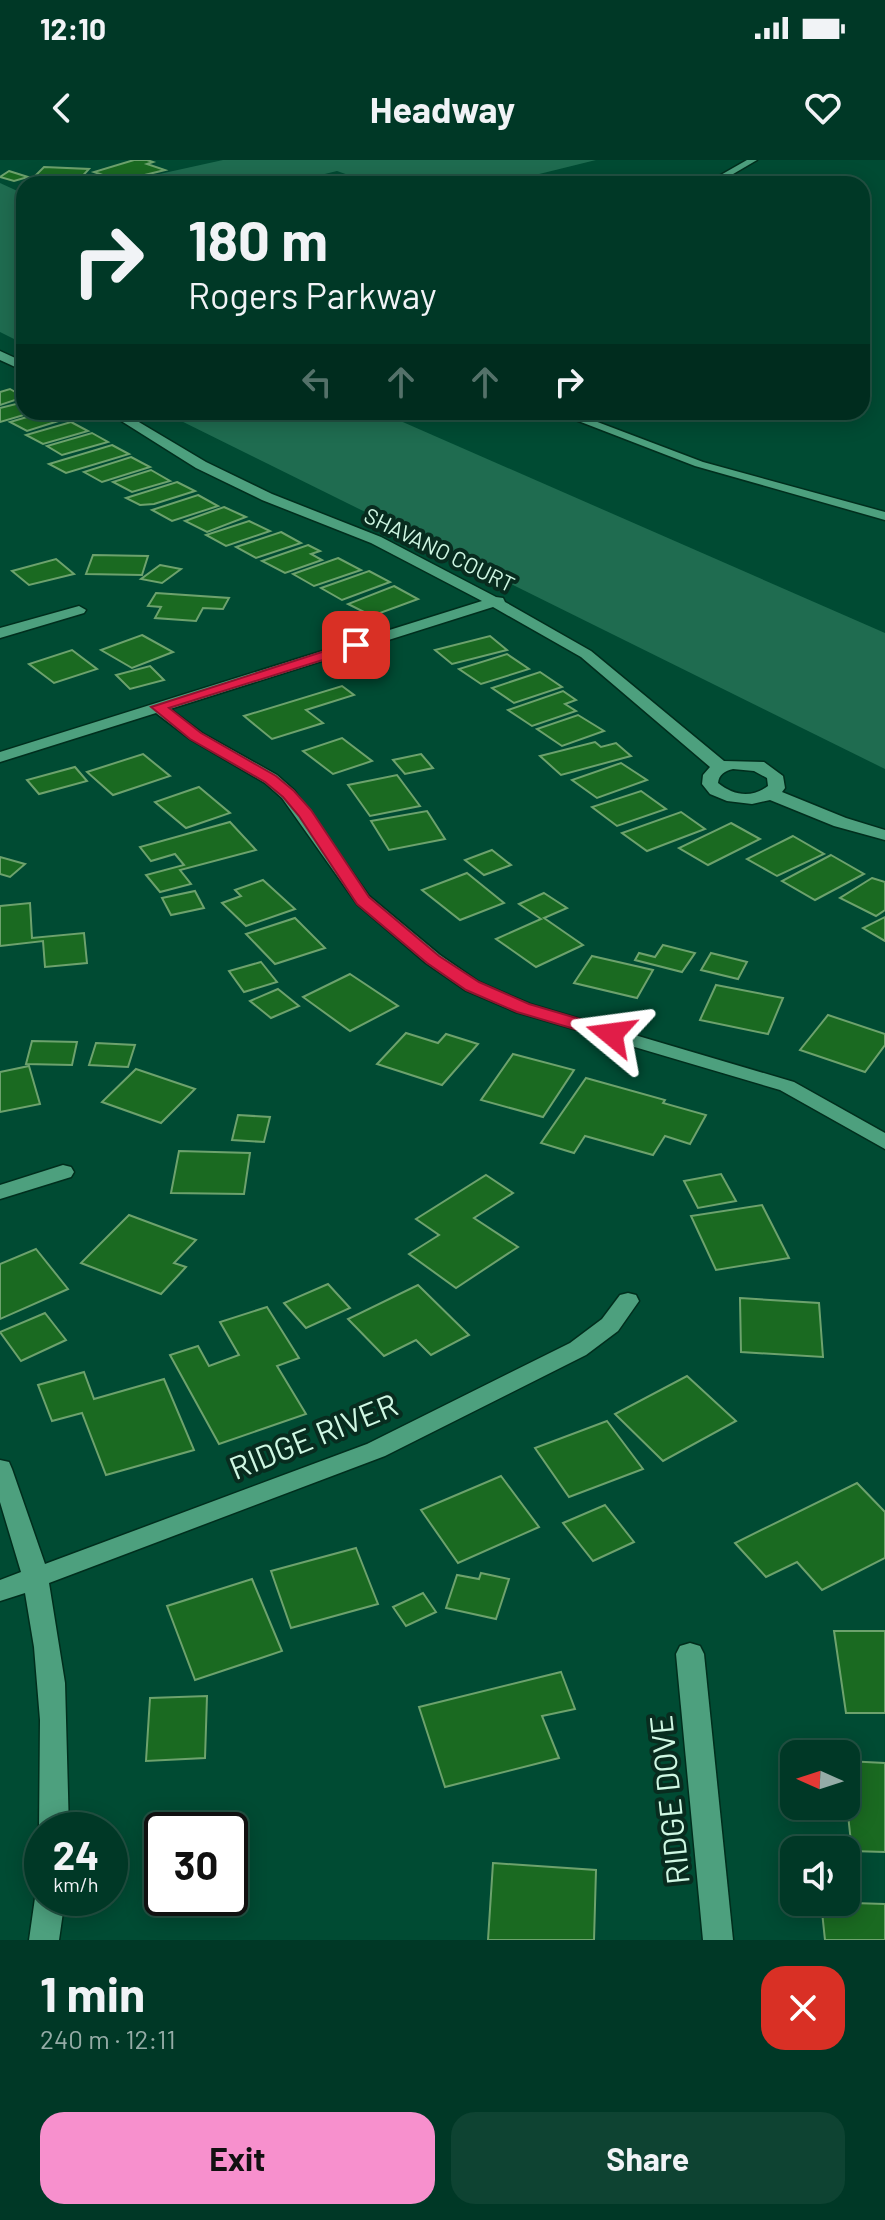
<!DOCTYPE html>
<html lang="en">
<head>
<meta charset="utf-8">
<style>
  :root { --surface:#003826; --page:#0e4332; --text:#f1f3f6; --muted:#95aca7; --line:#225243; --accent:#f790cd }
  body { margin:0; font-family:Barlow,sans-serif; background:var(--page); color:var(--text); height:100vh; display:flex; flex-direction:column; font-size:30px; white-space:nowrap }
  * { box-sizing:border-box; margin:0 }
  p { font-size:26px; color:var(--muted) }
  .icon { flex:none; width:44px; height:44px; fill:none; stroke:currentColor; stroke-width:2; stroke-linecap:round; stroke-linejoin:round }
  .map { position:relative; height:1780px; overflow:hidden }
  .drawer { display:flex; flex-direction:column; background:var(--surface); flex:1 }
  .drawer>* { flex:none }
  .hud { position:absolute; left:16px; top:16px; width:854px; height:244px; border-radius:24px; box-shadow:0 4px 20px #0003,0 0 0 2px var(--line); background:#003826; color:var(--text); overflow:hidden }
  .needle { width:52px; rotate:273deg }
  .buttons { position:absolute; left:780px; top:1580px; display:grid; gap:16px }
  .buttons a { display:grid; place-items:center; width:80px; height:80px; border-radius:16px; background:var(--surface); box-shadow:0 4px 20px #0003,0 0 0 2px var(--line); font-size:40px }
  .speed { position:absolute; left:24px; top:1652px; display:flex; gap:16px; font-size:40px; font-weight:700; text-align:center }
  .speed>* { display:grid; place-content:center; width:104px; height:104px; border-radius:50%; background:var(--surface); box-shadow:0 4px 20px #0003,0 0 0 2px var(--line); line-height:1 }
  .speed small { font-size:20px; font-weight:400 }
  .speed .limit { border:4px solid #111; border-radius:12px; background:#fff; color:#111 }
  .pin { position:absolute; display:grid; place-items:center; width:68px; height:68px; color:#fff; margin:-34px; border-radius:16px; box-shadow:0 4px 12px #0006 }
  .me { position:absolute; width:88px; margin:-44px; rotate:286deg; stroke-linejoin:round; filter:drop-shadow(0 0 6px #0008) }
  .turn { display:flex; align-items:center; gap:28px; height:168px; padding:0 40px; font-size:36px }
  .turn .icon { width:104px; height:104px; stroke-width:2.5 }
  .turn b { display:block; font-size:56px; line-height:68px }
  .lanes { display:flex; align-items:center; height:76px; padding:0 40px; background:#0003; justify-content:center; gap:40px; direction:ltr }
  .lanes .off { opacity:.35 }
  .round { display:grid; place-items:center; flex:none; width:84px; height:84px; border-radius:24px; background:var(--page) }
  .headline { display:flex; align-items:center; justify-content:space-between; height:136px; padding:0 40px }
  h1 { font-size:48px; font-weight:700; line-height:60px }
  .cta { display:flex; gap:16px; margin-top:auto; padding:16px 40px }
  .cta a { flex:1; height:92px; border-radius:24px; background:var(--accent); color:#111; font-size:32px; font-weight:700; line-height:92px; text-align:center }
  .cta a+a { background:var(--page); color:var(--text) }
  .status { display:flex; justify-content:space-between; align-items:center; height:56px; padding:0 40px; background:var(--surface); direction:ltr }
  .status svg { height:22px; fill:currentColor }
  header { display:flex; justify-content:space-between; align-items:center; height:104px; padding:0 40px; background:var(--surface); font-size:36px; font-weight:700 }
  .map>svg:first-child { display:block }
  .green { fill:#1f6c50 }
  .building { fill:#1a6a21; stroke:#6da26d; stroke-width:2 }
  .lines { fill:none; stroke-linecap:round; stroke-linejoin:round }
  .lane-casing { stroke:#002e1d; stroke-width:3 }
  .street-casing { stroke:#002e1d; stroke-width:3 }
  .lane { fill:#4da07e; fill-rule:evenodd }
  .street { fill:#4da07e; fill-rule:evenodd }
  .route { fill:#e11d48; stroke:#92132f; stroke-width:2 }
  .labels { text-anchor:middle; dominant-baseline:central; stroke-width:8; stroke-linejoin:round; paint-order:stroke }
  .far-street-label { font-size:22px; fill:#cff7e3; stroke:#082c1f }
  .near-street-label { font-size:32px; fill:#cff7e3; stroke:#082c1f }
</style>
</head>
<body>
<div class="status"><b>12:10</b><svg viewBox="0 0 49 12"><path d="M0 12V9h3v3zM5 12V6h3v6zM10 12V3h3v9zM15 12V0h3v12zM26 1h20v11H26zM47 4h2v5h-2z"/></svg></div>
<header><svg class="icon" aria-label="back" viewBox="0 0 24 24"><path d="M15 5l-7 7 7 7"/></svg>Headway<svg class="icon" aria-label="heart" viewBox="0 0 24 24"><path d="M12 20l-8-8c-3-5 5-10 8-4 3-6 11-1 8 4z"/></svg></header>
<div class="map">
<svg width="885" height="1780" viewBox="0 0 885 1780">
  <rect width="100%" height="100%" fill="#004b33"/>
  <g class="green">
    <polygon points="223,0 596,0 519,19 459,24 374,24 337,11 284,24 114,24"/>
    <polygon points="0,23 24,34 24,184 0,172"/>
    <polygon points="163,252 380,252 885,473 885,609"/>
  </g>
  <g class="building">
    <polygon points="134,0 147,0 153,2 147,4 165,10 120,21 94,12"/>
    <polygon points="44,7 89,9 77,22 31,20"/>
    <polygon points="9,11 28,17 14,21 0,17"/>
    <polygon points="10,229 24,237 0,245 0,232"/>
    <polygon points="24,242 24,252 34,252 0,262 0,248"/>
    <polygon points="44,252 56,252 68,258 27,271 10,262"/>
    <polygon points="71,262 88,271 43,284 26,275"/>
    <polygon points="92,273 108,282 62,295 47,286"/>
    <polygon points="112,285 129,294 66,313 49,304"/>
    <polygon points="131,297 150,307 102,322 84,312"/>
    <polygon points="151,310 170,321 132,332 113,322"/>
    <polygon points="177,322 195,331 154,344 140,345 126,338"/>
    <polygon points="198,335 218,346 172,361 152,350"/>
    <polygon points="224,347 246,357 207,372 185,361"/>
    <polygon points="249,361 270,371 226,386 206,375"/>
    <polygon points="281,372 301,383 256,398 236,387"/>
    <polygon points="308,385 320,391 311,394 322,400 285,413 262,401"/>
    <polygon points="93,395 148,396 142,415 86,414"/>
    <polygon points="338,398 361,410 314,426 293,414"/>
    <polygon points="56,399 74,414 29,425 12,411"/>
    <polygon points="160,405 181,409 162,423 141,419"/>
    <polygon points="369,411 390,422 342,440 321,428"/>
    <polygon points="394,426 418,439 372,456 348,444"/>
    <polygon points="156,433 229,438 223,449 203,448 196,461 155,458 161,447 148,446"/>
    <polygon points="142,475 173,492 132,508 101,490"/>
    <polygon points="490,476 507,490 452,504 435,490"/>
    <polygon points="72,490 97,509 54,523 29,504"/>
    <polygon points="507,494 529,509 481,524 459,509"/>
    <polygon points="150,506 164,520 130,529 116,515"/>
    <polygon points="540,512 562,527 514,543 492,528"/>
    <polygon points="342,526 354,535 306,550 323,563 272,579 244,556"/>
    <polygon points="563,531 576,540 565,544 576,551 532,566 508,550"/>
    <polygon points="578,555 604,571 562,586 537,569"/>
    <polygon points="342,578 372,601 333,614 303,591"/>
    <polygon points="595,582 601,587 616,583 631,596 561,615 540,596"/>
    <polygon points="143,594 170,616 113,635 87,612"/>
    <polygon points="421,594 433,608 405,614 393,600"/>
    <polygon points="621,603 647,620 597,638 572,620"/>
    <polygon points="75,607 87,621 39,634 27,620"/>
    <polygon points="397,615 420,646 370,656 348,625"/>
    <polygon points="199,627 230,653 186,668 155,642"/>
    <polygon points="641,631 666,649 617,666 592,647"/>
    <polygon points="427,651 445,679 389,690 371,661"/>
    <polygon points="681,652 705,669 647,691 622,673"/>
    <polygon points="230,662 256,690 180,710 191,724 160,732 146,715 184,705 175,694 151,701 140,687"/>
    <polygon points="731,663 760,679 708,705 679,688"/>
    <polygon points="793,676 824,694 777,716 747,699"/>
    <polygon points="492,690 511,705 484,715 465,700"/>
    <polygon points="831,695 864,714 815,740 782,721"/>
    <polygon points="0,697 25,704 10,717 0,714"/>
    <polygon points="467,713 504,743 460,760 422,730"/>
    <polygon points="872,718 885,722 885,750 876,756 840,738"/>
    <polygon points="263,720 295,749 246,766 222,743 241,736 235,730"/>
    <polygon points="195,731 204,748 171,755 162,738"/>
    <polygon points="544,733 567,748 544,758 583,785 536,807 496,779 541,759 519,744"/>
    <polygon points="30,743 32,778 84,773 87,803 45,807 43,781 0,786 0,746"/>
    <polygon points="885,757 885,781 863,768"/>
    <polygon points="295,758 325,788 275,804 246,774"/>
    <polygon points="663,785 695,793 682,812 635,800 639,793 655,797"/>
    <polygon points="711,793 747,802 738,819 701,810"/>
    <polygon points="592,796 653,810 637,838 574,823"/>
    <polygon points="261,802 277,822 244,832 229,811"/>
    <polygon points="350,814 398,846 350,871 303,837"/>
    <polygon points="716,825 783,838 768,874 700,860"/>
    <polygon points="278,829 299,846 271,858 250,841"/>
    <polygon points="828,855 885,874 885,885 865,912 800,890"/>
    <polygon points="406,873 438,883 446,874 478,884 442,925 377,904"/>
    <polygon points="32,881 77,882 72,905 26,904"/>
    <polygon points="96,883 135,885 128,907 89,905"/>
    <polygon points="513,894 574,910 543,957 481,940"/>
    <polygon points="29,906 40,944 0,952 0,912"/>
    <polygon points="136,909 195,929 161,963 102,942"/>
    <polygon points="586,918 665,940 663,943 706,955 690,984 665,976 653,995 585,976 574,993 541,983"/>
    <polygon points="238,955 270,957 264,982 232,980"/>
    <polygon points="179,991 250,993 244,1034 171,1033"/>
    <polygon points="721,1014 736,1041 698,1048 684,1021"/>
    <polygon points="486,1015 513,1033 474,1058 518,1087 456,1128 409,1094 439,1075 416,1059"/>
    <polygon points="762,1045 789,1098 716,1110 691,1056"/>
    <polygon points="129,1055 196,1080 174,1103 186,1107 161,1134 81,1103"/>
    <polygon points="36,1089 68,1129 0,1159 0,1104"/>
    <polygon points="328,1124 350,1148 306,1168 284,1143"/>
    <polygon points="418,1125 469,1175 431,1195 416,1180 384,1196 348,1159"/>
    <polygon points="740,1138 819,1143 823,1197 741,1192"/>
    <polygon points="267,1147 299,1198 277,1206 306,1254 219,1284 170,1195 198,1186 209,1206 239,1195 220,1162"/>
    <polygon points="45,1153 66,1180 21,1201 0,1172"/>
    <polygon points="84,1212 94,1239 164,1219 194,1290 106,1315 82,1253 52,1261 38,1225"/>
    <polygon points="687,1216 736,1261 663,1301 615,1254"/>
    <polygon points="607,1261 643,1309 569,1337 535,1288"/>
    <polygon points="501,1316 539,1367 458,1403 421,1350"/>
    <polygon points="857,1323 885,1352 885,1398 822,1430 797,1402 766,1417 735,1383"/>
    <polygon points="605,1345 634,1382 593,1401 563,1363"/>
    <polygon points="356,1388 378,1444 291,1468 271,1411"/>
    <polygon points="481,1413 509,1419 496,1459 446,1448 457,1415 479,1419"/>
    <polygon points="252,1419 282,1491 195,1520 167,1446"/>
    <polygon points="423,1433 436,1452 406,1466 393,1447"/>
    <polygon points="834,1471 885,1471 885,1553 846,1553"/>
    <polygon points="561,1512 575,1549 542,1556 559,1598 445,1627 419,1547"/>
    <polygon points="207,1536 205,1598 146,1601 150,1538"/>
    <polygon points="846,1601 885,1603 885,1692 852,1691 847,1646 841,1646 846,1646"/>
    <polygon points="493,1703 596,1710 594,1780 488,1780"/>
    <polygon points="821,1742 885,1744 885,1780 825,1780"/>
  </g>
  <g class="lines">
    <defs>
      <g id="lane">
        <polygon points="747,0 757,0 716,24 705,24"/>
        <polygon points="555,252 571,252 703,302 885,352 885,360 695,306"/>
      </g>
      <g id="street">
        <polygon points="0,191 24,202 24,211 0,200"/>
        <path d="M107 252H122L206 302 272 334 381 377 496 437 503 438 505 442 591 491 724 601 764 602 783 616 785 628 782 632 846 658 885 670V680L834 666 770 640 752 644 727 641 710 634 702 624 703 615 710 607 581 497 493 447 170 549 202 573 277 615 294 630 369 736 440 795 479 822 530 844 794 922 885 973V989L780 930 516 852 465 830 426 803 357 744 282 638 265 623 190 579 156 553 0 602V592L482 441 371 383 262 340 196 308ZM733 609 754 611 767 618 768 626C752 638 734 636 718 623 719 614 725 611 733 609Z"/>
        <polygon points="79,446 86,450 84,453 0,478 0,468"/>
        <polygon points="63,1005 71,1007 74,1012 71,1017 0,1039 0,1025"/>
        <polygon points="628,1133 636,1135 639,1141 618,1171 586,1195 385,1296 49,1423 65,1523 69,1670 42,1670 42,1676 39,1670 40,1560 34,1487 25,1433 0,1441 0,1420 21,1412 0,1342 0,1300 9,1302 12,1309 45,1404 367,1284 570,1183 602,1159 620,1135"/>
        <polygon points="690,1483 700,1486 704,1494 733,1780 703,1780 676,1494 680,1486"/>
        <polygon points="42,1727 42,1738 65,1738 59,1780 29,1780 35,1738"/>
      </g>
    </defs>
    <use href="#lane" class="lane-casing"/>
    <use href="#street" class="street-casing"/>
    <use href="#lane" class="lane"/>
    <use href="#street" class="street"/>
  </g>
  <polygon class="route" points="356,481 361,482 361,488 169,548 201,573 276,616 294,631 311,650 369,737 439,796 479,822 529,844 617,870 620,874 617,878 605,878 517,852 466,830 427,803 357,744 299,656 283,637 265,622 190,579 151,547"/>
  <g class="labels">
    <g class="far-street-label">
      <text transform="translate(440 389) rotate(26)">SHAVANO COURT</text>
    </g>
    <g class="near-street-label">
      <text transform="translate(313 1275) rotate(-22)">RIDGE RIVER</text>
      <text transform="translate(668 1640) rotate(-96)">RIDGE DOVE</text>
    </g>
  </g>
</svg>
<div class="buttons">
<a><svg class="needle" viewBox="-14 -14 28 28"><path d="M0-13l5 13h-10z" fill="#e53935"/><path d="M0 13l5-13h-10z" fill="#95aca7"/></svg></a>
<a><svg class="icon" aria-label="sound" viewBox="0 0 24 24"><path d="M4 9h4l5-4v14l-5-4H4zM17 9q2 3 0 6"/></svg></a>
</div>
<div class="speed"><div>24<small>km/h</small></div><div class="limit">30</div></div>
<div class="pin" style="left:356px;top:485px;background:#d93025"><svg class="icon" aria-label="arrive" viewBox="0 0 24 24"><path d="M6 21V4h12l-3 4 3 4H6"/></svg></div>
<svg class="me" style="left:611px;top:874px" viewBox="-20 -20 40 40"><path d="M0-17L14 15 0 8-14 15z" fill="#e11d48" stroke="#fff" stroke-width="4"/></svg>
<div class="hud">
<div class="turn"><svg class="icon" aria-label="right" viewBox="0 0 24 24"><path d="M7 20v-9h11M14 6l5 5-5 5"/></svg><div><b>180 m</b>Rogers Parkway</div></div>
<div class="lanes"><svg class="icon off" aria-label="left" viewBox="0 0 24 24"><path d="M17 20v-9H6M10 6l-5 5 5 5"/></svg><svg class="icon off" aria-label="ahead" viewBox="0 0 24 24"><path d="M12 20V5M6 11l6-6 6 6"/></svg><svg class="icon off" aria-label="ahead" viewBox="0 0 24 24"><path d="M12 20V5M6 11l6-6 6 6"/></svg><svg class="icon" aria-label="right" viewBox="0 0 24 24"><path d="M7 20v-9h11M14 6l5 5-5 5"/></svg></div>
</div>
</div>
<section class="drawer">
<div class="headline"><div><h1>1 min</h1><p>240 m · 12:11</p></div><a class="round" style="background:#d93025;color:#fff"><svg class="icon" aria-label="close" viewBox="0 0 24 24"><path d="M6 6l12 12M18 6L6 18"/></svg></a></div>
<div class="cta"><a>Exit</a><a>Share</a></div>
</section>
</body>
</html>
